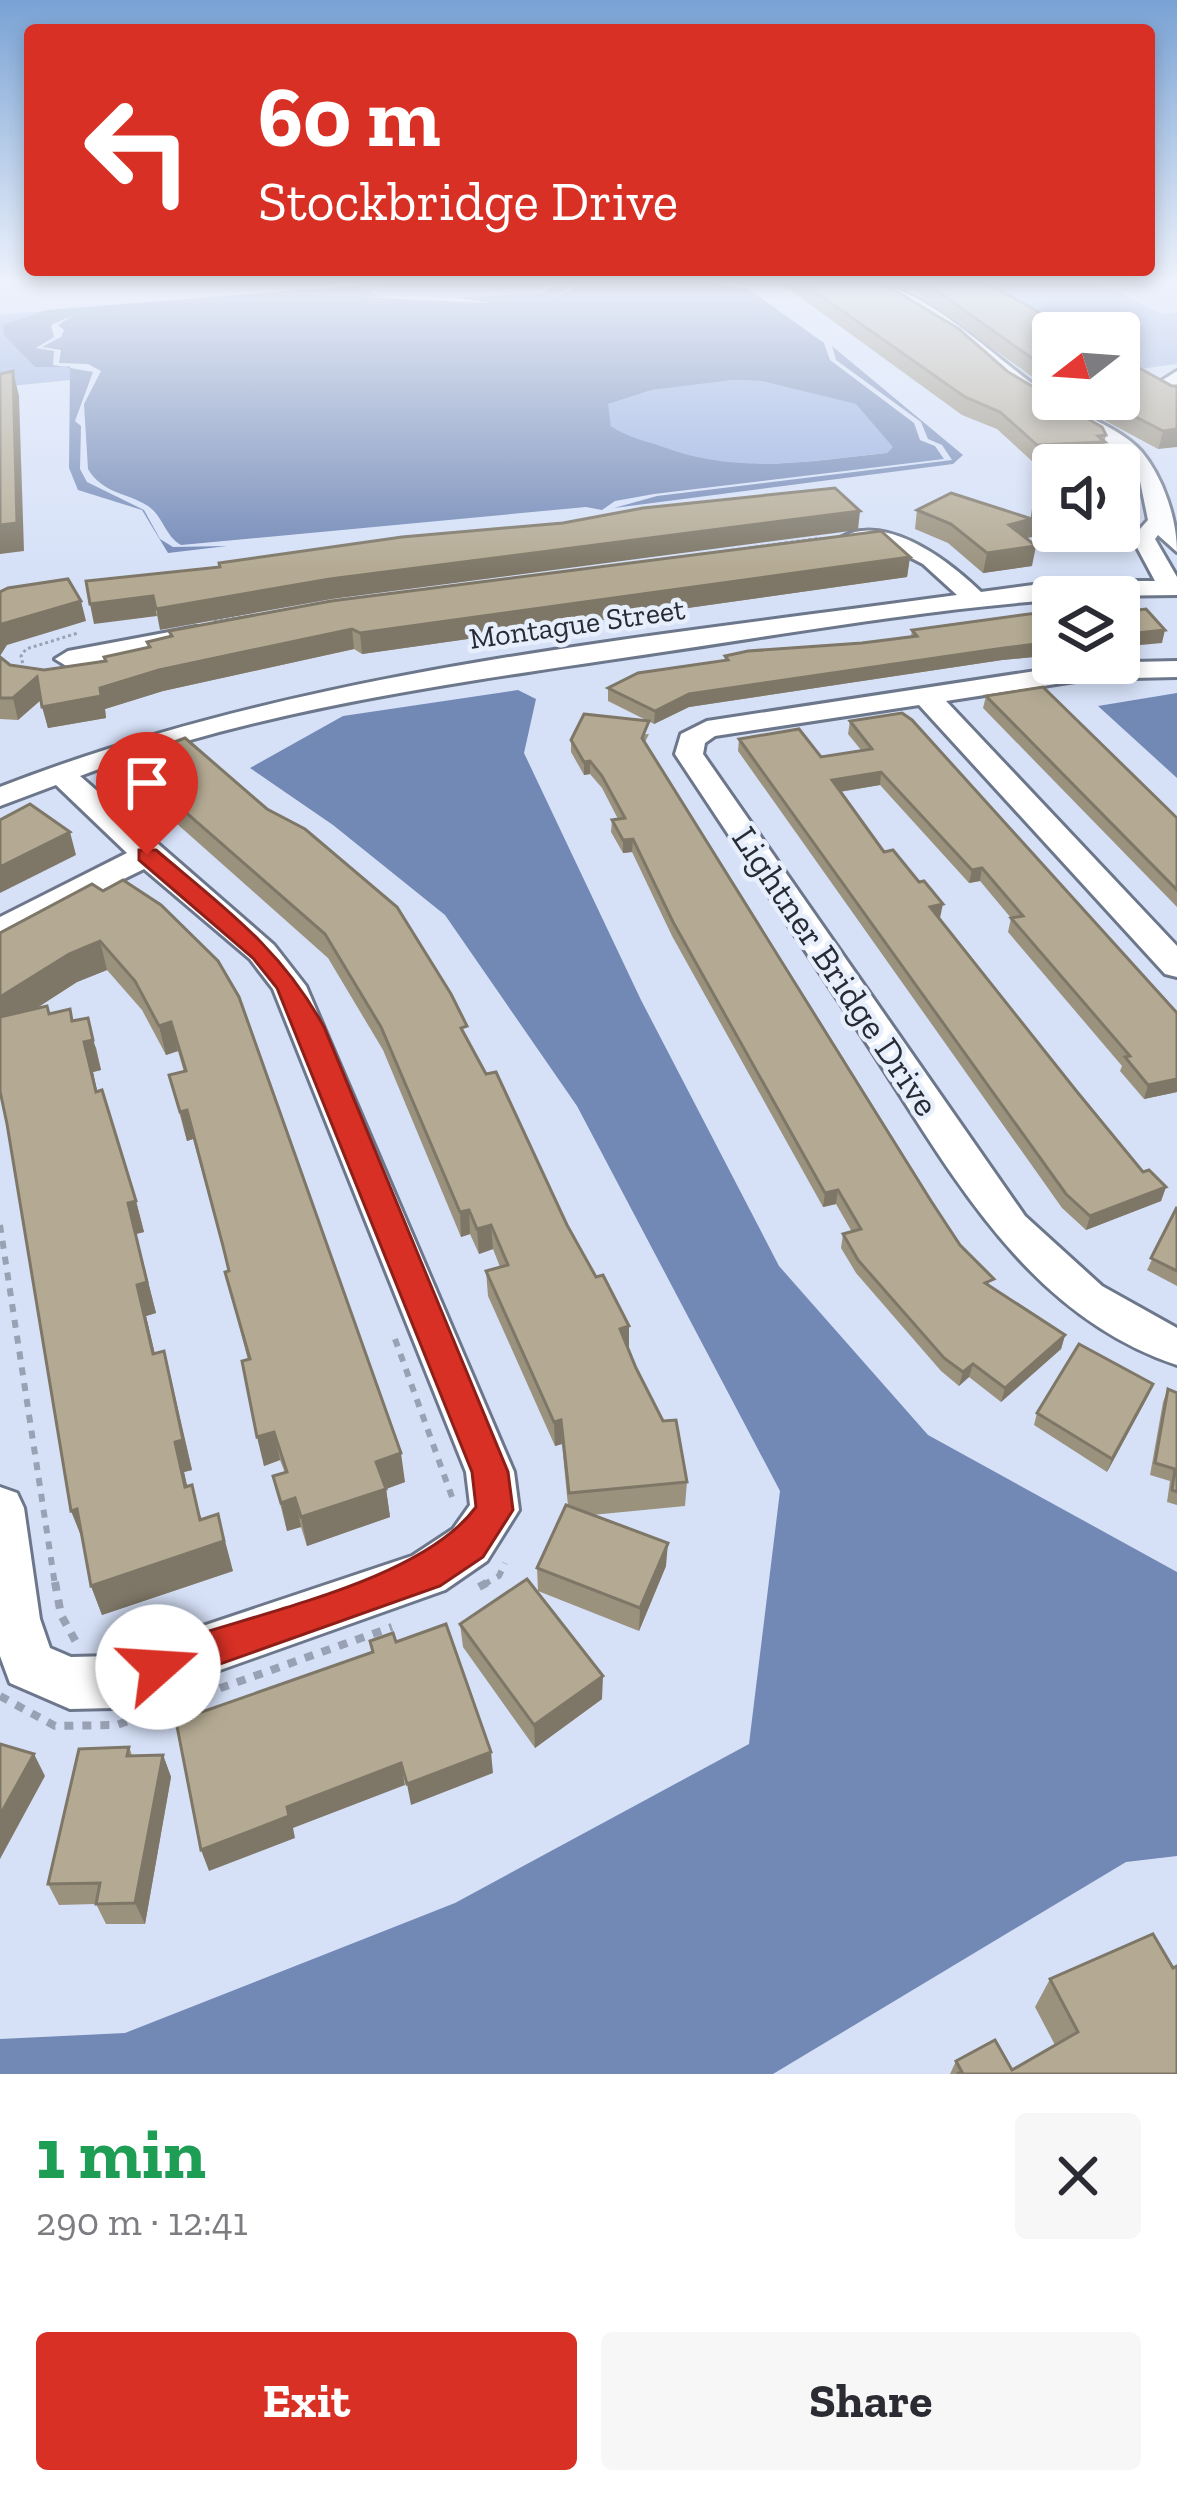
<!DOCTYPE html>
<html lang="en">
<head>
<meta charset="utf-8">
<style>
  :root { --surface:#fff; --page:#f7f7f7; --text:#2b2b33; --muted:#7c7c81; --accent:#d93025 }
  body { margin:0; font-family:"Zilla Slab",serif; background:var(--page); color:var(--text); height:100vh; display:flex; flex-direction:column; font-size:45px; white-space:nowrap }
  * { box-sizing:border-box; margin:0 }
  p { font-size:39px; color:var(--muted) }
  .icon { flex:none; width:66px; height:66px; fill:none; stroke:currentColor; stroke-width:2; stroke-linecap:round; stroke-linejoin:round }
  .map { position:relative; height:2074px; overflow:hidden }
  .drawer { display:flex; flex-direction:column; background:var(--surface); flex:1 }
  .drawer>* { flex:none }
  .banner { position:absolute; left:24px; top:24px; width:1131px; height:252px; border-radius:12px; box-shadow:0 6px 18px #0003; background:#d93025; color:#fff; overflow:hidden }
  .needle { width:78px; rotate:253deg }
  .tools { position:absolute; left:1032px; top:312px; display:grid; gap:24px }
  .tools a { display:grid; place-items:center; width:108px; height:108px; border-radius:12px; background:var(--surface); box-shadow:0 6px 18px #0003; font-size:60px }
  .pin { position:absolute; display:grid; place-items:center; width:102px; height:102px; color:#fff; margin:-123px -51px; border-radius:50% 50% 50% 0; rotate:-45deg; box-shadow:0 0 12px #0007 }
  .pin .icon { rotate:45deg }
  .me { position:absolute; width:132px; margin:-66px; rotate:71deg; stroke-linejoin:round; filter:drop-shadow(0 0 9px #0008) }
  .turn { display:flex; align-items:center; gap:42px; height:252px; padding:0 36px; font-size:54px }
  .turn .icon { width:156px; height:156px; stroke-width:2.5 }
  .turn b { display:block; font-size:84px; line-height:102px }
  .round { display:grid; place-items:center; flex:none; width:126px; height:126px; border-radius:12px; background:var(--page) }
  .head { display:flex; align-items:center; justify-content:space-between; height:204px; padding:0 36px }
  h1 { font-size:72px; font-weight:800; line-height:90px; color:#1e9e55 }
  .button { display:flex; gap:24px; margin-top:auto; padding:24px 36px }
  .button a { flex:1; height:138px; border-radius:12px; background:var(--accent); color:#fff; font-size:48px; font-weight:800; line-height:138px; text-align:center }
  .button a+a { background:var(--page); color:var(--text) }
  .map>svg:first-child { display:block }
  .green { fill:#a1b6e1 }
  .forest { fill:#98afdf }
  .water { fill:#7288b5; fill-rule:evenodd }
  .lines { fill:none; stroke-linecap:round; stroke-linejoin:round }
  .minor-casing { stroke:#6d778b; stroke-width:6 }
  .path-far2 { stroke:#99a2b4; stroke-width:3; stroke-dasharray:3 3; stroke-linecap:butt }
  .path-far1 { stroke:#99a2b4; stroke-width:6; stroke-dasharray:8 8; stroke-linecap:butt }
  .path { stroke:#99a2b4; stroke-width:8; stroke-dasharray:9 9; stroke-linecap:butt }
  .minor { fill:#fff; fill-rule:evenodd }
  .wall { fill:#9b927e }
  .shaded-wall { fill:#7e7767 }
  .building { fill:#b4aa93; stroke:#7e7767; stroke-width:3 }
  .route { fill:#d93025; stroke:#8d1f18; stroke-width:3 }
  .labels { text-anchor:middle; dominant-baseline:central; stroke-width:9; stroke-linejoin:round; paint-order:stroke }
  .far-street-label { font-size:30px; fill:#272b34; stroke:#e7eefc }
  .street-label { font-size:36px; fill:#272b34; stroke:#e7eefc }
</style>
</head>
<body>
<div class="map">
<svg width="1177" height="2074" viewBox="0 0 1177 2074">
  <rect width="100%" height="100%" fill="#d6e1f8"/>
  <g class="green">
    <path d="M393 282H556L558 283C511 310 432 292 378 297L363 285Z"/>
    <polygon points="982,282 1100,282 1161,314 1177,313 1177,364 1132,370 1119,362 1119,333 1069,333"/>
  </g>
  <g class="forest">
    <polygon points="45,311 4,325 35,367 70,366 71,380 0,387 0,315"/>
    <path d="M734 380 761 381 857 404 894 447 887 453C797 462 691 482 611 426L607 404 652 390Z"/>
  </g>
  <g class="water">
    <path d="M560 282H579L552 299 586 282H696L747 288 824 343 830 360 914 423 920 440 935 446 944 459 654 494 615 501 602 510 586 507 181 545C165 536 163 516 148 506 126 492 103 494 88 469L84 404 101 371 88 364 59 363 61 350 42 347 61 337 64 330 58 325 74 315 51 325 54 337 36 348 54 351 53 365 93 372 75 421 81 426 80 469 87 482 144 510 160 539 173 547 227 546 168 553 142 510 78 490 69 468 70 367H35L4 335 3 325 47 310 363 285 378 297H358L491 303 458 298 541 293ZM734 380 761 381 856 404 893 447 887 453C810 461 738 475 663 447 644 440 628 438 611 426L608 404 652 390Z"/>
    <polygon points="832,346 963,455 953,464 614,508 657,496 952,460 942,445 928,439 921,422 836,360"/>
    <polygon points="518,690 536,699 524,753 641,1000 779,1266 928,1435 1177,1572 1177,1856 1126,1862 773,2074 0,2074 0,2039 125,2033 455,1903 749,1744 780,1491 577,1106 445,915 333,825 250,768 343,716"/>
    <polygon points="1177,693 1177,778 1098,706"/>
  </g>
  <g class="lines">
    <defs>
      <g id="minor">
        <path d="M863 282C926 282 1004 369 1055 399 1081 415 1120 428 1141 451 1163 477 1177 519 1177 552L1158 535 1155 539 1177 577V595C1006 595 838 626 669 651 471 681 269 705 80 776L274 945 306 986 514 1472 519 1510 487 1561 445 1590 113 1708 70 1709 10 1683 0 1656V1487L17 1493 24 1508 40 1619 50 1648 71 1657 113 1656 412 1556 453 1529 470 1505 466 1472 273 989 250 959 144 869 0 940V917L127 853 56 785 0 806V787C303 669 636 639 957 595L923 564 898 551 836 548 833 543C879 506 948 560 981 592L1063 581H1155L1132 538 1148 520 1139 476 1122 454 1007 385 959 342Z"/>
        <polygon points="1177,371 1177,392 1161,381"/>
        <polygon points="196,627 205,630 205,640 68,667 55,659 68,651"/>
        <path d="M1177 661V677L1088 679 946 701 1177 946V977L1165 974 919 705 715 736 705 743 703 754 1025 1216 1102 1286 1177 1328V1365C1021 1313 947 1164 862 1036 800 942 737 848 675 754L681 734 707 721 1088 663Z"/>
      </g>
    </defs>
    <use href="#minor" class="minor-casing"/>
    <g class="path-far2">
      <polyline points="214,621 821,538"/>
      <polyline points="24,669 21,656 26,649 78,633"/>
    </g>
    <g class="path-far1">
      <polyline points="0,1225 55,1585"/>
      <polyline points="395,1339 452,1497"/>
      <polyline points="483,1585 499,1576 505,1563"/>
    </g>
    <g class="path">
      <polyline points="55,1582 61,1615 76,1642"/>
      <polyline points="479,1587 488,1582"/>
      <polyline points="0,1696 55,1726 117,1725 392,1627"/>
    </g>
    <use href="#minor" class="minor"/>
  </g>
  <g class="wall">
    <polygon points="779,282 985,282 1053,333 1053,392 915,292 886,285 1008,372 1106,435 1101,460 1034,463 997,429 962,415"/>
    <polygon points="1177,386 1158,449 1065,399 1119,399"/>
    <polygon points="1053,473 1027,539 1032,566 983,573 948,543 915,529 917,510 1031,519"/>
    <polygon points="1068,531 1109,531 1108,535"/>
    <polygon points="910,557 907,577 362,654 354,649 163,691 105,709 106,718 48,728 41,700 18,720 0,719 0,657 10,665 44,670 104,661 104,657 148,647 147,642 170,636 169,631"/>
    <polygon points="1053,617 1053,655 1002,660 689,707 654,724 608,701 608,688 725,661 725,656 862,643 911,636 912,630"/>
    <polygon points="986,696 1177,818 1177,907 983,708"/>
    <polygon points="850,721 1177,1013 1177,1092 1144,1099 1120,1071 1122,1066 1008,932 1011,918 980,881 969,883 880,785 840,792 884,852 940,918 1078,1093 1143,1172 1166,1187 1161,1201 1086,1230 1062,1208 738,751 739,739 821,757 861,750 848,734"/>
    <polygon points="649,734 645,742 960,1245 992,1288 1065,1335 1061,1349 1001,1402 969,1377 959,1386 941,1371 856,1273 841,1248 843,1234 852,1232 836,1204 823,1207 672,936 632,852 623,853 611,832 612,820 618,819 602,788 590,774 584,775 571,752 571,740"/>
    <polygon points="126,760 468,1041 596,1277 629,1326 629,1350 687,1482 685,1506 592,1515 666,1566 639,1631 538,1591 537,1568 568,1506 562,1444 555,1446 488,1296 486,1271 500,1267 493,1249 479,1254 470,1234 461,1237 383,1050 328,958 131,783"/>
    <polygon points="103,891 405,1482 386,1489 390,1517 307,1546 301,1527 287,1531 273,1476 285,1473 280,1460 264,1466 248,1360 225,1272 229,1270 193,1139 187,1141 169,1075 184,1072 178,1051 166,1055 142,1010 107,970 77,982 36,1008 73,1021 96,1047 101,1070 93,1072 97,1092 136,1201 144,1232 136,1234 156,1313 146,1316 155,1354 164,1351 172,1382 192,1470 184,1472 187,1486 202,1519 233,1571 102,1615 91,1586 7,1124 0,933"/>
    <polygon points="1177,1207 1177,1286 1147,1270"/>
    <polygon points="1168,1389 1177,1393 1177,1505 1167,1502 1170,1481 1150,1475 1163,1402"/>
    <polygon points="1148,1396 1107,1472 1034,1425 1037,1413"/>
    <polygon points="460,1624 602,1699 535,1748 463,1647"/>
    <polygon points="129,1747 132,1755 163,1755 171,1777 145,1924 106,1924 96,1904 59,1905 48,1884"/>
    <polygon points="1173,1968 1177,2074 950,2074 956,2061 1012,2070 1055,2045 1035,2007 1050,1979"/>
  </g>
  <g class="shaded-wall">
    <polygon points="13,371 19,396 24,551 0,554 0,525"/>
    <polygon points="1177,429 1177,447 1158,449 1163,431"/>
    <polygon points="860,511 858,530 332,599 160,630 156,609 330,579"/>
    <polygon points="1053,514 1053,531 1055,531 1028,538 1032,519"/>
    <polygon points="1032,519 1028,538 1006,544 1009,525"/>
    <polygon points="1036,546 1032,566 983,573 987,553"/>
    <polygon points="910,557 907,577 362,654 360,633"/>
    <polygon points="153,596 157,616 94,624 90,604"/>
    <polygon points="81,601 86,621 7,645 0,656 0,627 2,624"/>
    <polygon points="352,629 354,649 163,691 105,709 106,718 48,728 42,707 100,688 159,670"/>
    <polygon points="1165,630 1162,643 1119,647 1119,635"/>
    <polygon points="1053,642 1053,655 1002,660 689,707 654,724 655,711 689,694 1004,648"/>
    <polygon points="37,677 43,698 18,720 13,698"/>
    <polygon points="590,761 590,774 584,775 584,762"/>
    <polygon points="881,772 880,785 831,793 832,780"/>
    <polygon points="70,832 76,855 0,893 0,867"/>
    <polygon points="633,839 632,852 623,853 623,840"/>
    <polygon points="982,868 980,881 969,883 972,870"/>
    <polygon points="943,904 940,918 930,907"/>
    <polygon points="100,941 107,970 77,982 0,1032 0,997 69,954"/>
    <polygon points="88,1018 101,1070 93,1072 104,1122 84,1042"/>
    <polygon points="171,1022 178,1051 166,1055 159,1026"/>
    <polygon points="1177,1079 1177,1092 1144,1099 1148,1085"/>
    <polygon points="187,1110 193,1139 187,1141 180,1112"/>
    <polygon points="1166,1187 1161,1201 1086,1230 1090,1216"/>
    <polygon points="838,1190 836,1204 823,1207 825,1193"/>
    <polygon points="136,1201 144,1232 136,1234 156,1313 146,1316 162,1385 137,1285 128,1203"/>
    <polygon points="469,1210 470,1234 461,1237 460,1212"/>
    <polygon points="491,1225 493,1249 479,1254 477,1229"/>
    <polygon points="629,1326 629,1350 620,1329"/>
    <polygon points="1065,1335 1061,1349 1001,1402 1005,1388"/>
    <polygon points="164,1351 192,1470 184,1472 194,1516 175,1442"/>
    <polygon points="973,1364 969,1377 959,1386 963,1372"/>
    <polygon points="1153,1384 1148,1396 1107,1472 1112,1459"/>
    <polygon points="561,1420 562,1444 555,1446 554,1422"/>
    <polygon points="274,1432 280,1460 264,1466 257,1437"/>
    <polygon points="401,1453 405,1482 386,1489 390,1517 307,1546 301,1517 376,1462"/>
    <polygon points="192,1485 208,1547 218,1514 233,1571 102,1615 91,1586 200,1520"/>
    <polygon points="295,1498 301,1527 287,1531 281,1503"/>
    <polygon points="77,1509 83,1541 71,1511"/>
    <polygon points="668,1543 666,1566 639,1631 640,1608"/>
    <polygon points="603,1676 602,1699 535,1748 534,1725"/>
    <polygon points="491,1752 493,1773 411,1805 407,1784"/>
    <polygon points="34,1754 45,1776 0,1859 0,1815"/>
    <polygon points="163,1755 171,1777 145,1924 135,1903"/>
    <polygon points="401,1763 405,1785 293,1828 295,1838 209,1871 201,1850 287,1807"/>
  </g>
  <g class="building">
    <polygon points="801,282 881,282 959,329 1008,372 1102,427 1106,435 1098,436 1105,442 1037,445 1000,412 965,397"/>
    <polygon points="924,282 985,282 1076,333 1053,333 1053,373"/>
    <polygon points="1119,357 1172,386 1177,386 1177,429 1163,431 1101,399 1119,399"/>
    <polygon points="13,371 17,523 0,525 0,374"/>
    <polygon points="1039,471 1053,473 1053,514 1032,519"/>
    <polygon points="835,488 860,511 330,579 156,609 153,596 90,604 86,581 220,567 219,563 402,537 563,523 643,508"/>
    <polygon points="951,493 1032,519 1009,525 1036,546 987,553 951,524 917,510"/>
    <polygon points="881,531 910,557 360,633 352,629 159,670 100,688 101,696 42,707 37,677 13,698 0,698 0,657 10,665 44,670 106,661 104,657 150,647 147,642 172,636 169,631 331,601"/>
    <polygon points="68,579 81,601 2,624 0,627 0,592 8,588"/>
    <polygon points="1146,609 1165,630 1119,635 1119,612"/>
    <polygon points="1044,612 1049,617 1053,617 1053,642 1004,648 689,694 655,711 608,688 638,673 728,660 725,656 748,651 862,643 917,636 912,630"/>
    <polygon points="1043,687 1177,818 1177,890 986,696"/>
    <polygon points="902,713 912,720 1177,1013 1177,1079 1148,1085 1125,1057 1130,1056 1011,918 1023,916 982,868 972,870 881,772 832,780 884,852 893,850 919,882 924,881 943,904 930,907 1078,1093 1143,1172 1149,1170 1166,1187 1090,1216 1066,1194 739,739 799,729 821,757 872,749 850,721"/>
    <polygon points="584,714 649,721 642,738 931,1201 960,1245 994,1279 985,1283 1065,1335 1005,1388 973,1364 963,1372 944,1358 858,1260 843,1234 861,1229 838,1190 825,1193 673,922 633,839 623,840 612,820 625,818 602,776 590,761 584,762 571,740"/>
    <polygon points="185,738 267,809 305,829 397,907 451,994 467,1026 461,1028 486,1074 496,1072 567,1225 596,1277 603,1275 629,1326 620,1329 636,1368 663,1421 676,1420 687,1482 569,1493 561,1420 554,1422 486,1271 508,1265 491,1225 477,1229 469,1210 460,1212 381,1027 325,934 126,760"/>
    <polygon points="30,804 70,832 0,867 0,820"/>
    <polygon points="123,880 161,905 218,961 239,997 401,1453 376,1462 386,1489 301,1517 295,1498 281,1503 273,1476 287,1472 274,1432 257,1437 242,1361 250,1359 225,1272 229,1271 223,1246 187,1110 180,1112 169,1075 186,1071 171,1022 159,1026 135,981 100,941 69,954 0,997 0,933 92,884 103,891"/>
    <polygon points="47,1006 49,1014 70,1009 72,1021 88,1018 93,1040 84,1042 96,1092 102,1090 136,1201 128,1203 147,1282 137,1285 153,1354 164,1351 183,1440 175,1442 185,1487 192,1485 200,1520 218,1514 224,1541 91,1586 77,1509 71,1511 7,1124 0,1091 0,1017"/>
    <polygon points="1177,1207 1177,1271 1151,1258"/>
    <polygon points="1079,1344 1153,1384 1112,1459 1037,1413"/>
    <polygon points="1168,1389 1177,1393 1177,1492 1172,1490 1175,1469 1155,1463"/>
    <polygon points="566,1505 668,1543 640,1608 537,1568"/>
    <polygon points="527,1579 603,1676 534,1725 460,1624"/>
    <polygon points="446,1624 491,1752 407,1784 401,1763 287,1807 289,1816 201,1850 176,1721 373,1652 370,1641 393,1633 396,1642"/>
    <polygon points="0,1744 34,1754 0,1815"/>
    <polygon points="129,1747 127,1756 163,1755 135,1903 96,1904 100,1883 48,1884 79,1749"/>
    <polygon points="1153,1934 1173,1968 1177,1966 1177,2074 957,2074 962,2072 956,2061 995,2040 1012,2070 1078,2032 1050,1979"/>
  </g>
  <linearGradient id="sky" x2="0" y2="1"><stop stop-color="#79a2d4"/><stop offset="0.49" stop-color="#edf2fc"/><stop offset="1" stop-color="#edf2fc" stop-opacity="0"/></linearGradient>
  <rect width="1177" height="572" fill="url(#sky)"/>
  <path class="route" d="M139 850H156C223 907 281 948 324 1027L508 1472 513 1510 483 1557 440 1586 158 1686 143 1680 138 1667 143 1653C237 1616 418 1586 476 1507L472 1472 277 988 253 958 139 860Z"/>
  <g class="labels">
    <g class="far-street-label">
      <text transform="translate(577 624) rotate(-8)">Montague Street</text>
    </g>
    <g class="street-label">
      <text transform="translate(836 971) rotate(56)">Lightner Bridge Drive</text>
    </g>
  </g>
</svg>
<div class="tools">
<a><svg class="needle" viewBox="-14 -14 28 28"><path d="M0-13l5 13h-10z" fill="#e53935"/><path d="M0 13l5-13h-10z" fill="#7c7c81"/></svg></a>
<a><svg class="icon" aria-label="sound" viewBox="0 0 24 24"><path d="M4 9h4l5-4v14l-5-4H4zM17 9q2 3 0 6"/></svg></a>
<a><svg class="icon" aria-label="layers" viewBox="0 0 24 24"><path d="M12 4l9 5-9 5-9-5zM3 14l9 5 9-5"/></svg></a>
</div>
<div class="pin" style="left:147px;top:855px;background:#d93025"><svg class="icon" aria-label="arrive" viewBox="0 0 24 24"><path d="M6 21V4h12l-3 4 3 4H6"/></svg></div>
<svg class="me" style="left:158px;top:1667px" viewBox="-20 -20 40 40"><circle r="19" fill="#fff"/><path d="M0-13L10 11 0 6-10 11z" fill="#d93025"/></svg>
<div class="banner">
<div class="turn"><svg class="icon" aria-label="left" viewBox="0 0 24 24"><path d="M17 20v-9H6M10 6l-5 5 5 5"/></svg><div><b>60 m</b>Stockbridge Drive</div></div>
</div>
</div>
<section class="drawer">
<div class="head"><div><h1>1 min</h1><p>290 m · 12:41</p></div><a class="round"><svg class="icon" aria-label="close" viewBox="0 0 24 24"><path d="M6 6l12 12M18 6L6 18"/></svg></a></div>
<div class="button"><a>Exit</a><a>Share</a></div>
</section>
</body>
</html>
